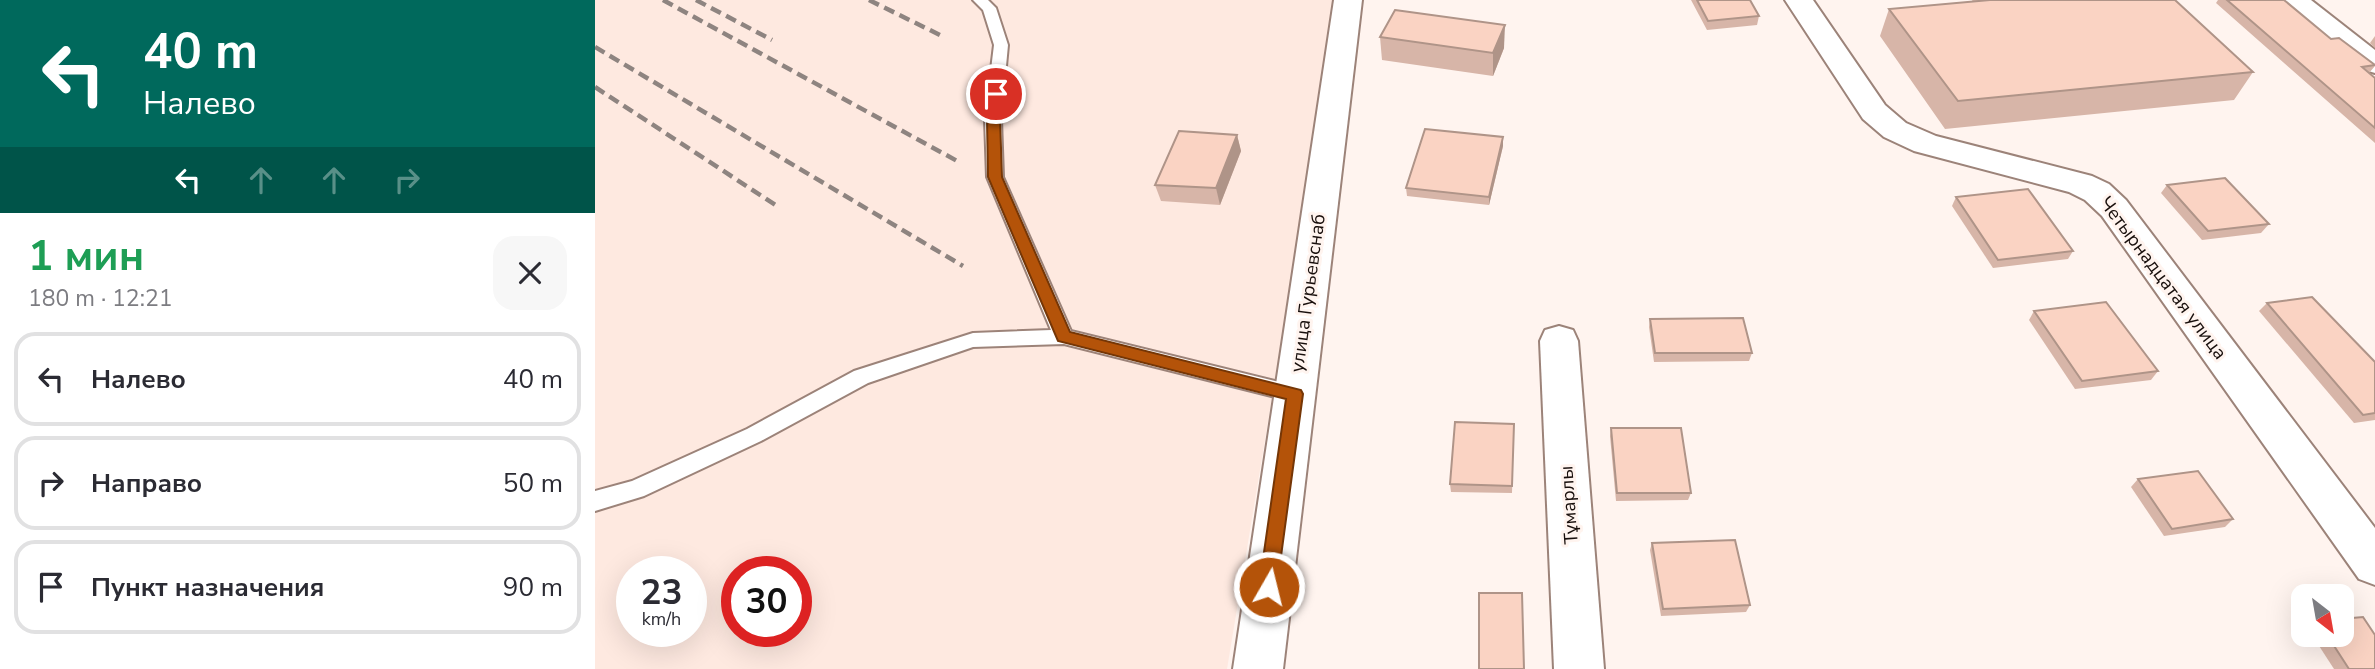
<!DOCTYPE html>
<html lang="ru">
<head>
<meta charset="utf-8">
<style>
  :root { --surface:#fff; --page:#f7f7f7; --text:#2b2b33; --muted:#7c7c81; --line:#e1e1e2 }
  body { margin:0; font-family:"Nunito Sans",sans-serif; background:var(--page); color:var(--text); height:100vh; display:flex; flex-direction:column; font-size:26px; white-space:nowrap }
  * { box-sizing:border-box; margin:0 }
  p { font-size:23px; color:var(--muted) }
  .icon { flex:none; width:38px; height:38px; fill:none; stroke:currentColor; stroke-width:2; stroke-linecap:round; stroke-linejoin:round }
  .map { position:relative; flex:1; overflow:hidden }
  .drawer { display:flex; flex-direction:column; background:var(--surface); width:595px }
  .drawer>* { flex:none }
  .guide { background:#00695c; color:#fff; overflow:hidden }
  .needle { width:46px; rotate:149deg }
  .tools { position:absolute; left:1696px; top:584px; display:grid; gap:14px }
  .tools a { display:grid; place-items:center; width:63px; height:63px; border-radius:14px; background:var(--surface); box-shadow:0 7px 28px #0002; font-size:35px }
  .speed { position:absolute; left:21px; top:556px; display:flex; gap:14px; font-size:35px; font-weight:700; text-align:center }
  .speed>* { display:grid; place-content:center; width:91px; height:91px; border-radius:50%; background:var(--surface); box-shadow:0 7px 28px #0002; line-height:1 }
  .speed small { font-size:18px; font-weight:400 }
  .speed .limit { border:10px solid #d22; background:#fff; color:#111 }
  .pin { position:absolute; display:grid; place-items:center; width:60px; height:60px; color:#fff; margin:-30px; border:4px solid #fff; border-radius:50%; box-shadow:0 2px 7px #0007 }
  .me { position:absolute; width:77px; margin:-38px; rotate:8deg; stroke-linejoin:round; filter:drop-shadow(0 0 5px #0008) }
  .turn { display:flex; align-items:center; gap:24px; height:147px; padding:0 28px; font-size:32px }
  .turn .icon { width:91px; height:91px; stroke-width:2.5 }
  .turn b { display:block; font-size:49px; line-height:60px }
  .lanes { display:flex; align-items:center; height:66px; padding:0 28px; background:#0003; justify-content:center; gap:35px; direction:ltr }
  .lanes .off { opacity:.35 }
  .round { display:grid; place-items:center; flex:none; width:74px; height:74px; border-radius:21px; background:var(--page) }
  .summary { display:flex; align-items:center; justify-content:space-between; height:119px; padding:0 28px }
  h1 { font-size:42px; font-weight:700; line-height:52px; color:#1e9e55 }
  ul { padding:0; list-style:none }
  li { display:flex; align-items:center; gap:21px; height:94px; margin:0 14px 10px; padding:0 14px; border:4px solid var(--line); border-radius:21px }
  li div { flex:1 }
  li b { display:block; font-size:26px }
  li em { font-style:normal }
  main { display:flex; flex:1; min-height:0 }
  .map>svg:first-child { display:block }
  .built { fill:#fee9e0; fill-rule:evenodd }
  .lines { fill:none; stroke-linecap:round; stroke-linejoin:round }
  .lane-casing { stroke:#9c8379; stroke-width:4 }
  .street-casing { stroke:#9c8379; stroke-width:4 }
  .lane { fill:#fff; fill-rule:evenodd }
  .street { fill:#fff; fill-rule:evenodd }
  .rail { stroke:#8e8480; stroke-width:4.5; stroke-dasharray:11 6; stroke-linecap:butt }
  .wall { fill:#d7b5a8 }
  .shaded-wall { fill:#af9488 }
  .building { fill:#fad3c3; stroke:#af9488; stroke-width:2 }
  .route { fill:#b45309; stroke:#753606; stroke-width:2 }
  .labels { text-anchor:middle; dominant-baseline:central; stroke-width:6; stroke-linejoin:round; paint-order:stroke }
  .street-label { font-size:19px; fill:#180f0c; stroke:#fff4ef }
</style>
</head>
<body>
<main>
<section class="drawer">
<div class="guide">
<div class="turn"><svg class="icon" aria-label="left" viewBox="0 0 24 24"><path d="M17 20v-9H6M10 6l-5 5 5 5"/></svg><div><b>40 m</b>Налево</div></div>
<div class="lanes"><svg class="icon" aria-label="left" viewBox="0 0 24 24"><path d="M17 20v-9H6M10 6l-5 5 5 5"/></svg><svg class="icon off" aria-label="ahead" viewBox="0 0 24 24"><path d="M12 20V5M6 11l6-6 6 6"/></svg><svg class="icon off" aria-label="ahead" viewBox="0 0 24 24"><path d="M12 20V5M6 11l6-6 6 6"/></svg><svg class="icon off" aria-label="right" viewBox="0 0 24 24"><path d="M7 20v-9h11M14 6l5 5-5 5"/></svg></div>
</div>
<div class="summary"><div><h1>1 мин</h1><p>180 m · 12:21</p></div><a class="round"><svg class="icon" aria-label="close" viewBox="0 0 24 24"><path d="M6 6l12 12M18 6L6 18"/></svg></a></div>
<ul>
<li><svg class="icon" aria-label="left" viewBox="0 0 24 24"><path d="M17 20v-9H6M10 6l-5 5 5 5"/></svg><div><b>Налево</b></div><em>40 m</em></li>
<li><svg class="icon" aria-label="right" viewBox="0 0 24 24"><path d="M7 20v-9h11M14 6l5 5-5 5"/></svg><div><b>Направо</b></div><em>50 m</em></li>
<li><svg class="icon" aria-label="arrive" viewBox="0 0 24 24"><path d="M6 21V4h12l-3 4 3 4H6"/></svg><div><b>Пункт назначения</b></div><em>90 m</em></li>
</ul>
</section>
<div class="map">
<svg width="1780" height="669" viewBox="0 0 1780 669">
  <rect width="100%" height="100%" fill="#fff4ef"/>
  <path class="built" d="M0 0H743L632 669H0ZM37 572H96V632H37ZM142 572H201V632H142Z"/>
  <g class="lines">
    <defs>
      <polygon id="lane" points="378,0 393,0 401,8 413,45 406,119 408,177 476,331 700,386 707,388 710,394 707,400 700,402 469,344 378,347 273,383 166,441 49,496 0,511 0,491 37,481 152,429 259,371 378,333 456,330 392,177 390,119 399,45 388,10"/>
      <g id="street">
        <polygon points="739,0 767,0 688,669 638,669"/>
        <polygon points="1190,0 1218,0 1290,105 1311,123 1341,136 1497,176 1514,184 1531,200 1780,528 1780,585 1764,579 1507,216 1490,200 1474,192 1319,151 1289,137 1268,119"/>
        <polygon points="1685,0 1716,0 1780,50 1780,73 1770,70"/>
        <polygon points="964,326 978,330 983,341 1009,669 959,669 945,341 950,330"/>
      </g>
    </defs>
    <use href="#lane" class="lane-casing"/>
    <use href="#street" class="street-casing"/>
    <use href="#lane" class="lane"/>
    <use href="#street" class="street"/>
    <g class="rail">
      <polyline points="68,0 364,162"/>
      <polyline points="101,0 177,40"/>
      <polyline points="274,0 349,37"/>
      <polyline points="0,47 368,266"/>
      <polyline points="0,87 182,206"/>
    </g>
  </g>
  <g class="wall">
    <polygon points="1096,0 1155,0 1164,16 1162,25 1112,30"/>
    <polygon points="1377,0 1580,0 1658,72 1639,100 1350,129 1285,36 1294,9 1378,2"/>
    <polygon points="1623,0 1689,0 1736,39 1780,65 1780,66 1774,73 1780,78 1780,143 1621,3"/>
    <polygon points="1780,36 1780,48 1775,43"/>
    <polygon points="785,37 909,48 898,76 787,60"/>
    <polygon points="642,135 646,151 625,205 566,201 560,185"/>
    <polygon points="908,146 894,205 812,196 811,188"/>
    <polygon points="1572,185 1674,224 1666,233 1607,240 1566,193"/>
    <polygon points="1361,197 1478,251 1473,259 1398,268 1357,206"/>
    <polygon points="1672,303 1780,362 1780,420 1759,423 1664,311"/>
    <polygon points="1439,311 1563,371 1556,380 1480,389 1434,320"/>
    <polygon points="1055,319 1157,353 1154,361 1059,362 1054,327"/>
    <polygon points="919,424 917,493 856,492 855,484"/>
    <polygon points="1016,428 1096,493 1093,500 1021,501 1015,436"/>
    <polygon points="1543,479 1638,519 1630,527 1569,536 1536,487"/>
    <polygon points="1057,543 1155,605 1151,612 1066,616 1055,550"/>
    <polygon points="1717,635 1746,635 1780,669 1739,669"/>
  </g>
  <g class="shaded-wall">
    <polygon points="910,25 909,48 898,76 898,53"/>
    <polygon points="642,135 646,151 625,205 621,188"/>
    <polygon points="908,137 908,146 894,205 894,197"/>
  </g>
  <g class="building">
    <polygon points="1102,0 1155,0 1164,16 1113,21"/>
    <polygon points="1395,0 1580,0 1658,72 1363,101 1294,9"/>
    <polygon points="1632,0 1689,0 1736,39 1744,38 1780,65 1767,67 1780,78 1780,128"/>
    <polygon points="800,10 910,25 898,53 785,37"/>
    <polygon points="830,129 908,137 894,197 811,188"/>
    <polygon points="584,131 642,135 621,188 560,185"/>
    <polygon points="1630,178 1674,224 1613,231 1572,185"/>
    <polygon points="1433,189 1478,251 1403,260 1361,197"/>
    <polygon points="1717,297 1780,362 1780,413 1768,415 1672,303"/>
    <polygon points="1511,302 1563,371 1487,381 1439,311"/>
    <polygon points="1148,318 1157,353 1060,353 1055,319"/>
    <polygon points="860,422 919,424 917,486 855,484"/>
    <polygon points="1016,428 1086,428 1096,493 1022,493"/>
    <polygon points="1603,471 1638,519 1577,529 1543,479"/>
    <polygon points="1140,540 1155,605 1068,609 1057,543"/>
    <polygon points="884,593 927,593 929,669 884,669"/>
    <polygon points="1768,617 1780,635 1780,669 1754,669 1732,635 1746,635 1746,619"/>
  </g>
  <polygon class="route" points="401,90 407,94 405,119 407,177 475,332 706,390 708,394 681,593 674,596 667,593 664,587 691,399 463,341 393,177 392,119 395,94"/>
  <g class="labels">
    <g class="street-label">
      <text transform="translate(1568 278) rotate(53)">Четырнадцатая улица</text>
      <text transform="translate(713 293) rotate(-82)">улица Гурьевснаб</text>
      <text transform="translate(974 505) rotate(-94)">Тұмарлы</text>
    </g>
  </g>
</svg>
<div class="tools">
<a><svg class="needle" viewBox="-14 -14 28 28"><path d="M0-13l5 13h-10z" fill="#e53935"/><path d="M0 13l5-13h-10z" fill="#7c7c81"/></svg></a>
</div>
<div class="speed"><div>23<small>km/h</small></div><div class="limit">30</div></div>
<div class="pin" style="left:401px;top:94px;background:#d93025"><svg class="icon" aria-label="arrive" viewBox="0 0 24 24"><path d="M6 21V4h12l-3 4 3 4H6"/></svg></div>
<svg class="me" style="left:674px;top:587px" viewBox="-20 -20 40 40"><circle r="17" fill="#b45309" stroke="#fff" stroke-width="3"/><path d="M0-11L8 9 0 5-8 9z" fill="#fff"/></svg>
</div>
</main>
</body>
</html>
